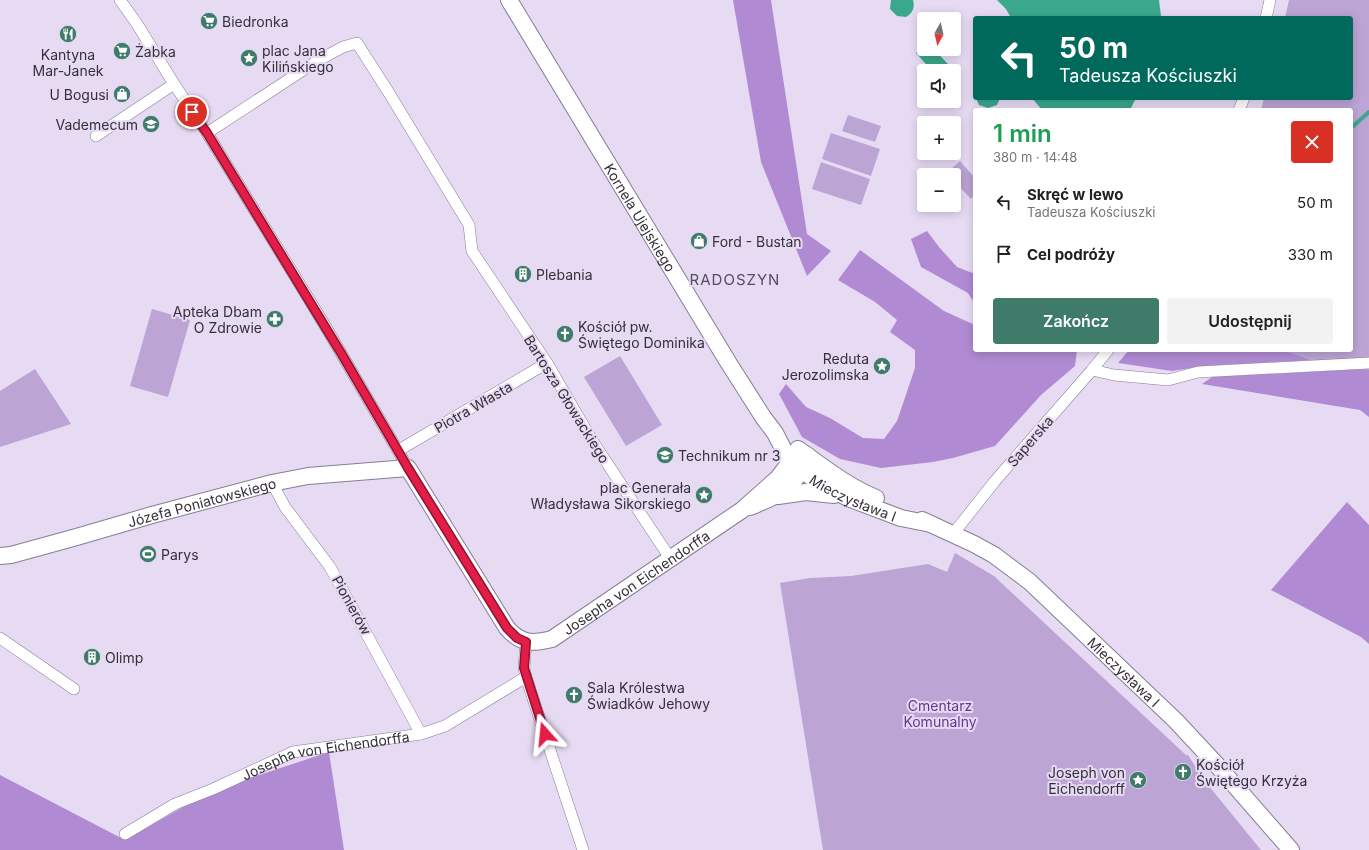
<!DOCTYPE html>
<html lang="pl">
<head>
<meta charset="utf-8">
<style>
  :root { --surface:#fff; --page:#f2f2f2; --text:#202124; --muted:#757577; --accent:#3e7c69 }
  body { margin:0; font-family:Inter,sans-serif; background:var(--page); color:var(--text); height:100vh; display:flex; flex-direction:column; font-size:15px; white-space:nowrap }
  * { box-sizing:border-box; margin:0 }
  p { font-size:13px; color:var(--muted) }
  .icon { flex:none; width:22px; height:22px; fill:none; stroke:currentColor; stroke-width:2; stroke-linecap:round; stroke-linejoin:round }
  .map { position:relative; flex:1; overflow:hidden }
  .sheet { position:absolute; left:973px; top:108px; width:380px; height:244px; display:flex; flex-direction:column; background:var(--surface); border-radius:4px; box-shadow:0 2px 10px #0003 }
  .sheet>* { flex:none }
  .banner { position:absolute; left:973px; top:16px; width:380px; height:84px; border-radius:4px; box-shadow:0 2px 10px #0003; background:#00695c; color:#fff; overflow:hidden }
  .needle { width:26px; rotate:188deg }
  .fabs { position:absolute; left:917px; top:12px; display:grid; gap:8px }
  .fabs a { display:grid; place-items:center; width:44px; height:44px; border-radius:4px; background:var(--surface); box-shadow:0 2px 10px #0003; font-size:20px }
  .pin { position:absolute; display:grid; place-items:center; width:34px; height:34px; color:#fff; margin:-17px; border:2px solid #fff; border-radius:50%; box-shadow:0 1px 4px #0007 }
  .me { position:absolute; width:44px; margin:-22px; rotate:342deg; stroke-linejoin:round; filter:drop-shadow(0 0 3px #0008) }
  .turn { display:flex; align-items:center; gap:14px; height:84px; padding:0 20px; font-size:18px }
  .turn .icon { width:52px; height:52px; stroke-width:2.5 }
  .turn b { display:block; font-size:28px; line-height:34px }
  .round { display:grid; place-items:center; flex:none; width:42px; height:42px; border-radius:4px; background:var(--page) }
  .head { display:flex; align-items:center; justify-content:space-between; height:68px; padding:0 20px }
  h1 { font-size:24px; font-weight:600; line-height:30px; color:#1e9e55 }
  .action { display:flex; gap:8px; margin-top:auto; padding:8px 20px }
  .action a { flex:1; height:46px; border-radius:4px; background:var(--accent); color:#fff; font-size:16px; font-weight:600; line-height:46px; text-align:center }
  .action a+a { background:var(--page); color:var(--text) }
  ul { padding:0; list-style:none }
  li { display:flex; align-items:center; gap:12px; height:52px; padding:0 20px }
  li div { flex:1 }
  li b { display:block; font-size:15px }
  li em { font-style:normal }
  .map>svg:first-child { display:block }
  .green { fill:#bca4d5 }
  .forest { fill:#b08bd3 }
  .water { fill:#3aa98b }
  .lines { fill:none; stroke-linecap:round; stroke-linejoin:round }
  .stream { stroke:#3aa98b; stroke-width:4 }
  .street-casing { stroke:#877d93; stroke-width:12 }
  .secondary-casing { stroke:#877d93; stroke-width:18 }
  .street { stroke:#fff; stroke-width:11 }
  .secondary { stroke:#fff; stroke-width:16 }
  .route-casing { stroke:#92132f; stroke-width:10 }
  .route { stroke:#e11d48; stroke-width:7 }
  .labels { text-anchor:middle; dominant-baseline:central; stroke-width:4; stroke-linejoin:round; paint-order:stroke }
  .poi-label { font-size:14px; fill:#342f39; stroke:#e7dbf4; text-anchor:start }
  .street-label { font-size:14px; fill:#342f39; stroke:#e7dbf4 }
  .park-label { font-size:14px; fill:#67378d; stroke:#e7dbf4 }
  .neighbourhood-label { font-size:15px; letter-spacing:1px; fill:#574d62; stroke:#e7dbf4 }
</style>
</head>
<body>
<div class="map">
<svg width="1369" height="850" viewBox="0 0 1369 850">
  <rect width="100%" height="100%" fill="#e7dbf4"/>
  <g class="green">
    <polygon points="1289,0 1369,0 1369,370 1345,370 1282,350 1351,350 1351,110 1261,110 1264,98 1351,98 1351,18 1285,18"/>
    <polygon points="848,115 881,126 875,142 842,131"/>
    <polygon points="831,133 880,149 871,176 822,159"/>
    <polygon points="960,161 975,178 975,194 971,199 954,181 954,175 949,175 947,173"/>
    <polygon points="821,162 870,179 861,205 812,189"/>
    <polygon points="152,309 190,320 168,397 130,386"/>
    <polygon points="620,356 662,425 626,446 584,377"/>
    <polygon points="35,369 71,424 0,447 0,391"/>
    <polygon points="955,553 994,576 1186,755 1188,755 1204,780 1261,850 823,850 780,583 810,578 851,576 928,564 947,572"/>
  </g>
  <g class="forest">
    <polygon points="733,0 771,0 807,234 831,251 807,276 761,162"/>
    <polygon points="927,231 939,247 957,267 975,274 975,304 968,293 921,267 911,239"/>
    <polygon points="860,250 944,311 975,325 975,350 1077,350 1075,366 1041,395 995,446 953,458 933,462 881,468 840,459 802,437 779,394 786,384 806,407 830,418 863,438 884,439 897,421 915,368 915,350 890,332 897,320 875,302 838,280"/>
    <polygon points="1129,350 1282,350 1313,360 1203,366 1172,371 1118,363"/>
    <polygon points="1345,370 1369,370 1369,417 1360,410 1202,384 1212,377"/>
    <polygon points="1347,502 1369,525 1369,644 1361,637 1271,590"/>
    <polygon points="329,752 344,850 0,850 0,775 125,840 199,798 250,778"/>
  </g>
  <g class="water">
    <path d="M891 0H913C915 7 913 13 906 17L897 16 890 9Z"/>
    <polygon points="997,0 1159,0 1161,16 1160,18 1011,18 1006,9"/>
    <polygon points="924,45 924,49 934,49 957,74 954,77 954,71 932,71 916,53"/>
    <polygon points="976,98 1000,98 997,105 988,108 979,105"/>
    <polygon points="1032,98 1136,98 1130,110 1042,110"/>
  </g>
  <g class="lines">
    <polyline class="stream" points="1351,128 1369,112"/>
    <defs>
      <g id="street">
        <polyline points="120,0 137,24 174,84 207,133 324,324 408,468"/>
        <polyline points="1266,18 1270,0"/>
        <polyline points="1239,110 1244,98"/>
        <polyline points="207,133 317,61 343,47 357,43 389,93 469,225 472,251 547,363 593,442 670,558"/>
        <polyline points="96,136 174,84"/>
        <polyline points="1092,370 1114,375 1168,380 1198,372 1369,363"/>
        <polyline points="399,450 547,363"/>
        <polyline points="272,483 285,507 330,567 421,734"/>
        <polyline points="953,534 995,481 1092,370 1108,350"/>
        <polyline points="0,638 74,689"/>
        <polyline points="526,642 524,668 526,677 583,850"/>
        <path id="s1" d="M125 834 175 804 213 789 293 752 421 734 445 726 526 677"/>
      </g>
      <g id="secondary">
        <path id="s2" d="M509 0 728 362 763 417 775 433 790 462 821 484 848 498 901 518 931 524"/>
        <path d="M798 449C823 467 847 486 876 498"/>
        <polyline points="778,496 806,492 834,495"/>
        <path d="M750 507C778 495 793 491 805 461"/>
        <path id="s3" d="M922 520 974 544 994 555 1030 582 1176 721 1216 764 1291 850"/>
        <path id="s4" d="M0 556 11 555 73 538 152 515 272 483 308 476 408 468 507 628C521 644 532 644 552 639L742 510 778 478 790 462 807 455"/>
      </g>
    </defs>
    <use href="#street" class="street-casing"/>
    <use href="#secondary" class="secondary-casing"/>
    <use href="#street" class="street"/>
    <use href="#secondary" class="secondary"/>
  </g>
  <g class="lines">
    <defs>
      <polyline id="route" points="192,112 207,133 341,353 408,468 507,628 517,638 526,642 524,668 545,734"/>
    </defs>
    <use href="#route" class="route-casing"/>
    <use href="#route" class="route"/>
  </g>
  <defs>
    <symbol id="supermarket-disc" viewBox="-11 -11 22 22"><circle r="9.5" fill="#3e7c69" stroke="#e7dbf4"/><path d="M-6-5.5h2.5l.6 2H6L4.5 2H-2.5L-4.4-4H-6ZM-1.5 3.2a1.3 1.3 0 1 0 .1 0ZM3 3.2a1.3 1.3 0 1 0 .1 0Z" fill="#fff"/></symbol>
    <symbol id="restaurant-disc" viewBox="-11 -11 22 22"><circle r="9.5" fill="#3e7c69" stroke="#e7dbf4"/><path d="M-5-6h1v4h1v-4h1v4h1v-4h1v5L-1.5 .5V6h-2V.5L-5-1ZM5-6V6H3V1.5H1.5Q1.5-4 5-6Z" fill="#fff"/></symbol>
    <symbol id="sight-disc" viewBox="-11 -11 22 22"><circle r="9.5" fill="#3e7c69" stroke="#e7dbf4"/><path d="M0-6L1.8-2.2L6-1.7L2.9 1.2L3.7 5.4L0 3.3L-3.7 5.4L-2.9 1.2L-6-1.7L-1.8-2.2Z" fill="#fff"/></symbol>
    <symbol id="shop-disc" viewBox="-11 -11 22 22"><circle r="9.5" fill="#3e7c69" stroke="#e7dbf4"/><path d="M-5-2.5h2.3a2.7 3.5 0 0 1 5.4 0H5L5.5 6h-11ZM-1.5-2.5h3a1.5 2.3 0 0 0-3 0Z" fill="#fff"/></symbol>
    <symbol id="university-disc" viewBox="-11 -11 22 22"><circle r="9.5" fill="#3e7c69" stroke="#e7dbf4"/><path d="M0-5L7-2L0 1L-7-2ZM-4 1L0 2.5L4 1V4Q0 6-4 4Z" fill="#fff"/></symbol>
    <symbol id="building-disc" viewBox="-11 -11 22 22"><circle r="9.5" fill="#3e7c69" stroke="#e7dbf4"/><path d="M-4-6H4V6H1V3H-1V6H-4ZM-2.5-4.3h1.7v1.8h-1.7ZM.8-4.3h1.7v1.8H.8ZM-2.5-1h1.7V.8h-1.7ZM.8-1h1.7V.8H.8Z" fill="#fff"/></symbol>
    <symbol id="pharmacy-disc" viewBox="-11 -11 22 22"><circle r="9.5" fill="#3e7c69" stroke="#e7dbf4"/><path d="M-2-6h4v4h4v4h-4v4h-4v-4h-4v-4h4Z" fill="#fff"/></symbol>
    <symbol id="church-disc" viewBox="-11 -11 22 22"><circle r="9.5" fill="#3e7c69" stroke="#e7dbf4"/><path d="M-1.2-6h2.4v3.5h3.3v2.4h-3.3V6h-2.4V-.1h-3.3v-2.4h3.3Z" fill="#fff"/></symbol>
    <symbol id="school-disc" viewBox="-11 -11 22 22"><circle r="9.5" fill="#3e7c69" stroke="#e7dbf4"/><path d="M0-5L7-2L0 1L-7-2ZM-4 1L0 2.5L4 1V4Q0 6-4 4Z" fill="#fff"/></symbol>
    <symbol id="stadium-disc" viewBox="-11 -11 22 22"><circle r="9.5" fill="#3e7c69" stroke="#e7dbf4"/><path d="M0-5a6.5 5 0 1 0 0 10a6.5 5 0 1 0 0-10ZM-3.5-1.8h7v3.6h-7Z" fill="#fff"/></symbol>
  </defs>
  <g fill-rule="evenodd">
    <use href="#supermarket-disc" x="199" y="11" width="20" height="20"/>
    <use href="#restaurant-disc" x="58" y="24" width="20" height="20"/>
    <use href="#supermarket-disc" x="112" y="41" width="20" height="20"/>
    <use href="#sight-disc" x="239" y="48" width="20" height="20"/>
    <use href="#shop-disc" x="112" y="84" width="20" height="20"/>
    <use href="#university-disc" x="141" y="114" width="20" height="20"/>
    <use href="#shop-disc" x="689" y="231" width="20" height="20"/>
    <use href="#building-disc" x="513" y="264" width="20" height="20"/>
    <use href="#pharmacy-disc" x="265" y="309" width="20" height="20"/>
    <use href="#church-disc" x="555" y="324" width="20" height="20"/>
    <use href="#sight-disc" x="872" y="356" width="20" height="20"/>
    <use href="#school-disc" x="655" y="445" width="20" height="20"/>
    <use href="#sight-disc" x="694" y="485" width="20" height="20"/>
    <use href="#stadium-disc" x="138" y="544" width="20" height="20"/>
    <use href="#building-disc" x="82" y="647" width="20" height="20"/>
    <use href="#church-disc" x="564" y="685" width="20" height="20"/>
    <use href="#church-disc" x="1173" y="762" width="20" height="20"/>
    <use href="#sight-disc" x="1128" y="770" width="20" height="20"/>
  </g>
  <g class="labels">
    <g class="poi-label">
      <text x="222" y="21">Biedronka</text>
      <text x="262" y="50">plac Jana<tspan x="262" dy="16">Kilińskiego</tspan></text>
      <text x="135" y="51">Żabka</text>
      <text x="68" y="54" text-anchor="middle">Kantyna<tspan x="68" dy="16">Mar-Janek</tspan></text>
      <text x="109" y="94" text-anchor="end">U Bogusi</text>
      <text x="138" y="124" text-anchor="end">Vademecum</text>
      <text x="712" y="241">Ford - Bustan</text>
      <text x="536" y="274">Plebania</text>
      <text x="262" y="311" text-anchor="end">Apteka Dbam<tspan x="262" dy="16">O Zdrowie</tspan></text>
      <text x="578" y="326">Kościół pw.<tspan x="578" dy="16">Świętego Dominika</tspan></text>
      <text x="869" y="358" text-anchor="end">Reduta<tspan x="869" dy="16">Jerozolimska</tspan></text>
      <text x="678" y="455">Technikum nr 3</text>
      <text x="691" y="487" text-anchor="end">plac Generała<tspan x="691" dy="16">Władysława Sikorskiego</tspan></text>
      <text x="161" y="554">Parys</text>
      <text x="105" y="657">Olimp</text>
      <text x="587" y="687">Sala Królestwa<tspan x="587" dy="16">Świadków Jehowy</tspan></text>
      <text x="1196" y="764">Kościół<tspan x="1196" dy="16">Świętego Krzyża</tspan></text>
      <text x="1125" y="772" text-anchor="end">Joseph von<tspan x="1125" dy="16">Eichendorff</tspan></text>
    </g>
    <g class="street-label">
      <text stroke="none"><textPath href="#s2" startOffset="254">Kornela Ujejskiego</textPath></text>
      <text transform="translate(567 399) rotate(58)">Bartosza Głowackiego</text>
      <text transform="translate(473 407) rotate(-30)">Piotra Własta</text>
      <text transform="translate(1030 441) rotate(-49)">Saperska</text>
      <text stroke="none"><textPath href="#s2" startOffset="614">Mieczysława I</textPath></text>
      <text stroke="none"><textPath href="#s4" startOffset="209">Józefa Poniatowskiego</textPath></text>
      <text stroke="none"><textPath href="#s4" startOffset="758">Josepha von Eichendorffa</textPath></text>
      <text transform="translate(352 605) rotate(61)">Pionierów</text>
      <text stroke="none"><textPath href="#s3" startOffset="255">Mieczysława I</textPath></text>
      <text stroke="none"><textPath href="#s1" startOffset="218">Josepha von Eichendorffa</textPath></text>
    </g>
    <g class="park-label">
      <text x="940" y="705">Cmentarz<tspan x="940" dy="16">Komunalny</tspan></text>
    </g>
    <g class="neighbourhood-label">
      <text x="735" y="279">RADOSZYN</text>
    </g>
  </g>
</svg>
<div class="fabs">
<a><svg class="needle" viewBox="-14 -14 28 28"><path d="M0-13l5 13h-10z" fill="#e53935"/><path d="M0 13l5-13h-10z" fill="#757577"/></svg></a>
<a><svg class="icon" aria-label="sound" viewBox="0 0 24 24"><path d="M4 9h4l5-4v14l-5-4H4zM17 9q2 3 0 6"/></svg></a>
<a>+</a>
<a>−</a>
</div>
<div class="pin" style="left:192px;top:112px;background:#d93025"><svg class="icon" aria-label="arrive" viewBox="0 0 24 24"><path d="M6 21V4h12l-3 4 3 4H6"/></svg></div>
<svg class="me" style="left:545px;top:734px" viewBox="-20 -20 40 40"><path d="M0-17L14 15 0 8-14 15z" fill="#e11d48" stroke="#fff" stroke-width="4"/></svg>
<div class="banner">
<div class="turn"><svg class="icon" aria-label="left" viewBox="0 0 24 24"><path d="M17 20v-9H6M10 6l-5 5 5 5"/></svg><div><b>50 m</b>Tadeusza Kościuszki</div></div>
</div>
<section class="sheet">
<div class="head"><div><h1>1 min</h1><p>380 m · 14:48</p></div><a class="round" style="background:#d93025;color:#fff"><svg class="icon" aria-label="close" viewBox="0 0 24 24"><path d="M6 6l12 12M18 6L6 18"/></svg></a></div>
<ul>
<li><svg class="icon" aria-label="left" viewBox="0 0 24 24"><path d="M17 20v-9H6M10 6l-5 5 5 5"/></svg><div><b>Skręć w lewo</b><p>Tadeusza Kościuszki</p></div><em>50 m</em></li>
<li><svg class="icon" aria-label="arrive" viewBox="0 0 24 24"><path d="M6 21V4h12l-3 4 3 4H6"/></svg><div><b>Cel podróży</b></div><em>330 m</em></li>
</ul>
<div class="action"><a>Zakończ</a><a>Udostępnij</a></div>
</section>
</div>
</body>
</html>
